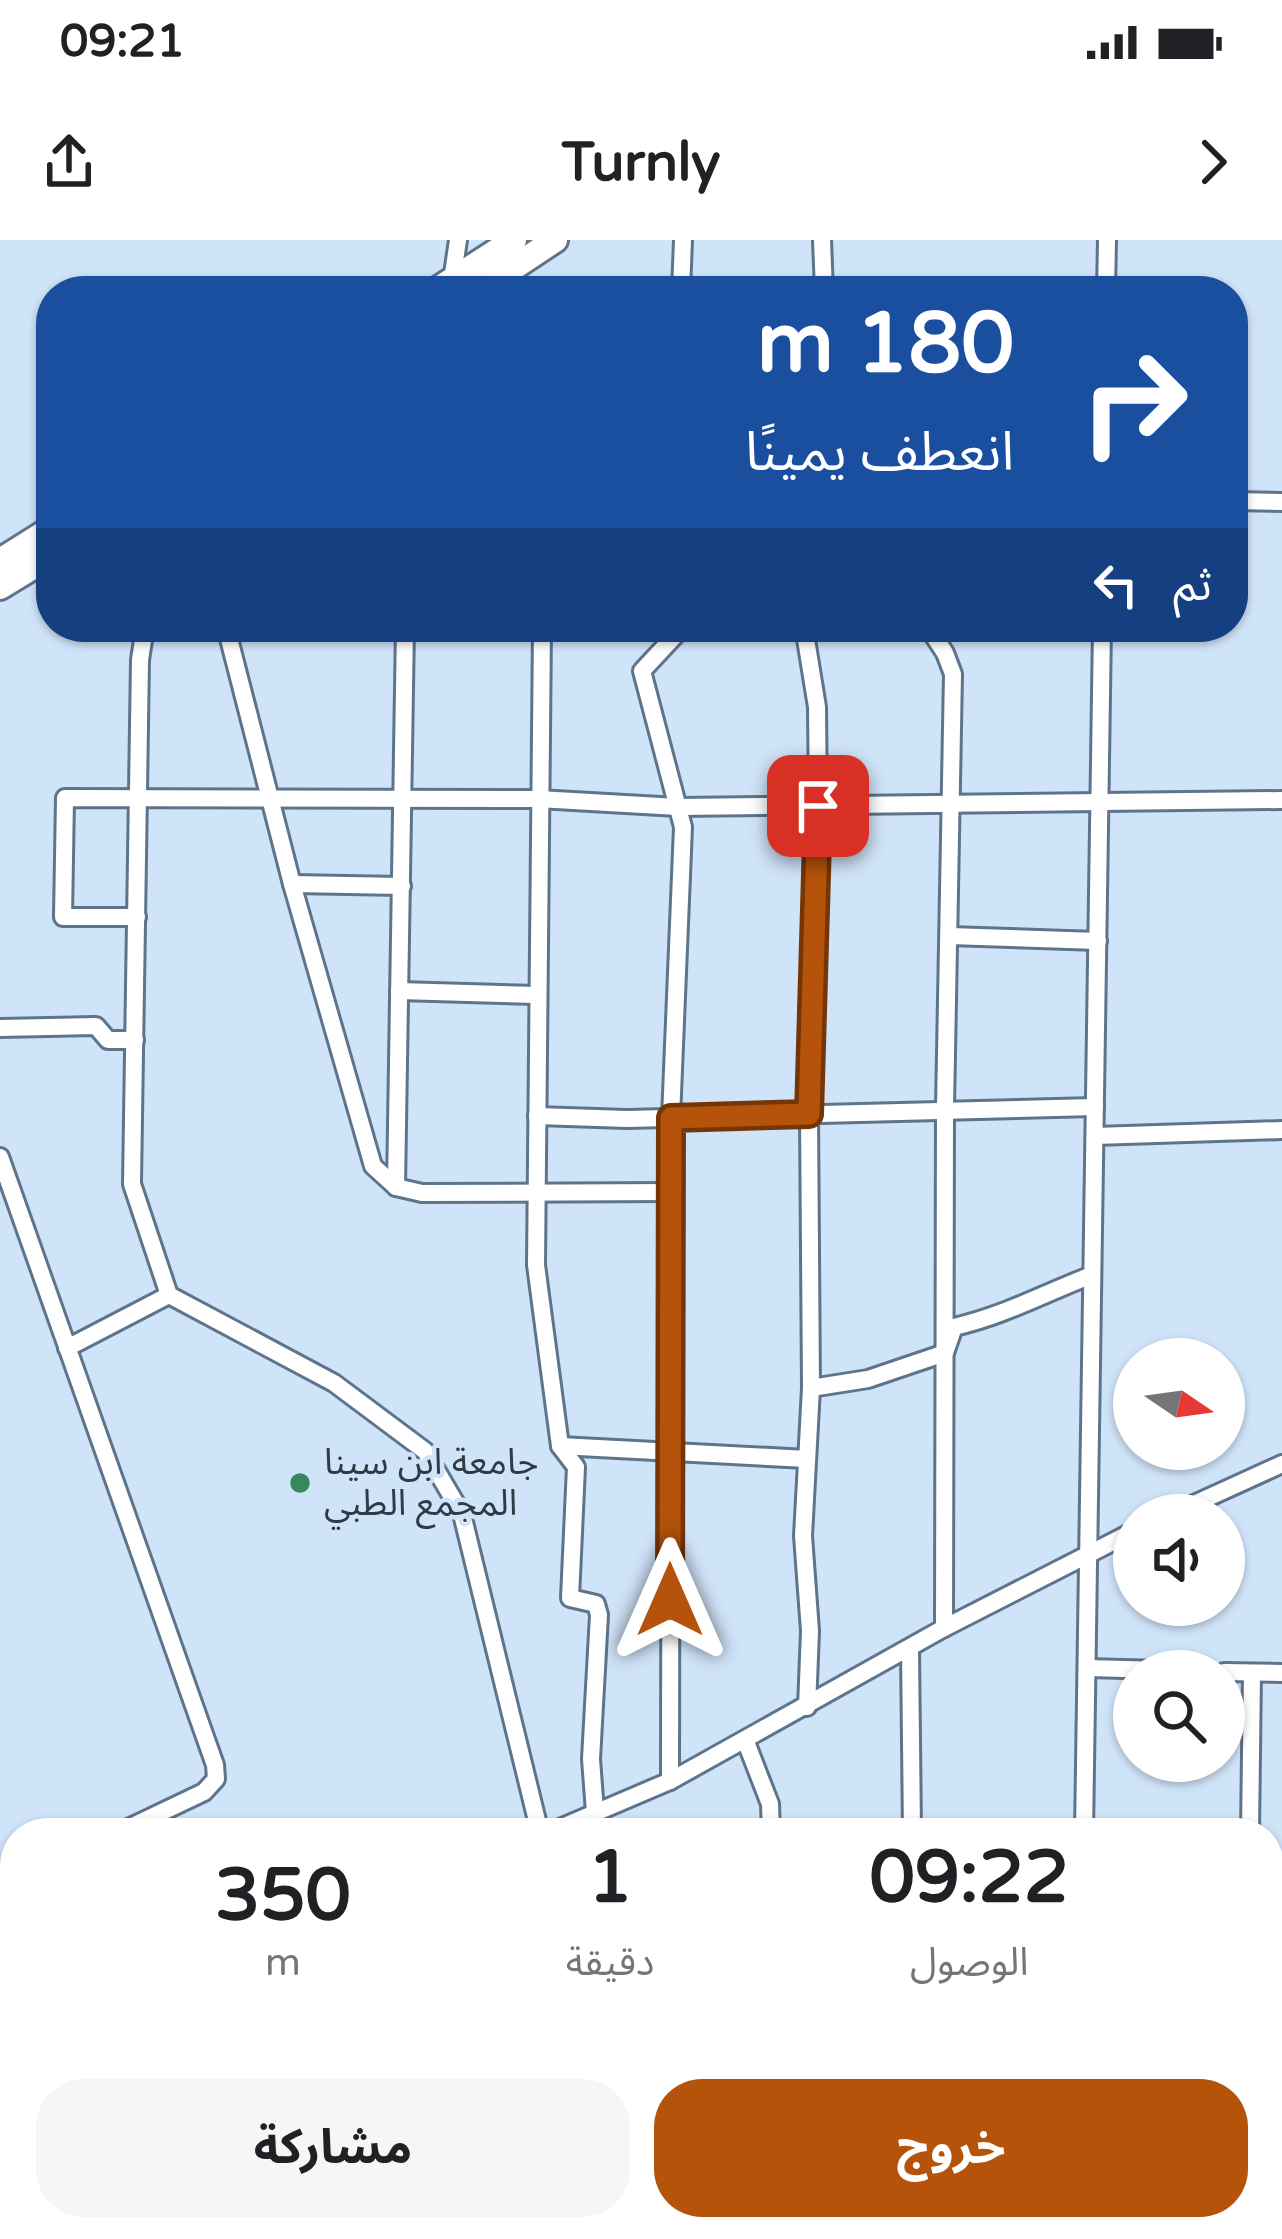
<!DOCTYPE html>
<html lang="ar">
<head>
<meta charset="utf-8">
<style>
  :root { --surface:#fff; --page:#f6f6f6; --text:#202124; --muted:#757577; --accent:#b45309 }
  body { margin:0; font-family:"Varela Round","Noto Sans Arabic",sans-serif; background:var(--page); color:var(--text); direction:rtl; height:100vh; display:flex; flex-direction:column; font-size:45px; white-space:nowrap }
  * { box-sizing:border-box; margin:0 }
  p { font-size:39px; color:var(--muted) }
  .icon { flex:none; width:66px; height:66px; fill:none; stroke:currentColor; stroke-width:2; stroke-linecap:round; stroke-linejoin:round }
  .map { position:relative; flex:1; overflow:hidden; direction:ltr }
  .panel { position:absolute; left:0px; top:1578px; width:1284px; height:423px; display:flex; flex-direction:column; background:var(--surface); border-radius:48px 48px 0 0; box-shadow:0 3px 9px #0004; direction:rtl }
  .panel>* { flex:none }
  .top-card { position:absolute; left:36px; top:36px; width:1212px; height:366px; border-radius:48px; box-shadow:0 3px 9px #0004; direction:rtl; background:#1a4fa0; color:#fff; overflow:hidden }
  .needle { width:78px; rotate:103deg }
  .tools { position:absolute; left:1113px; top:1098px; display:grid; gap:24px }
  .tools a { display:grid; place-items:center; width:132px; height:132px; border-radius:50%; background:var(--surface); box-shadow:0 3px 9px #0004; font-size:60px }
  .pin { position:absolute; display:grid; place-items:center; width:102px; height:102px; color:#fff; margin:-51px; border-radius:24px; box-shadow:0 6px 18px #0006 }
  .me { position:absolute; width:132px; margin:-66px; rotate:0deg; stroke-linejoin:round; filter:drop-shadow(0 0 9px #0008) }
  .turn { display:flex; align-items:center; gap:42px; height:252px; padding:0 36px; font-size:54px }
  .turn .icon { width:156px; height:156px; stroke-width:2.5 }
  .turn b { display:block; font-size:84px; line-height:102px }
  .then { display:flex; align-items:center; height:114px; padding:0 36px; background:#0003; gap:24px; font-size:45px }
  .eta { display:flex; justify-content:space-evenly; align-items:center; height:204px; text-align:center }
  .eta b { font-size:72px; font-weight:700; line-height:84px }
  .primary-button { display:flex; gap:24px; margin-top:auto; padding:24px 36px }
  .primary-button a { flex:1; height:138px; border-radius:48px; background:var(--accent); color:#fff; font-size:48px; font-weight:700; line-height:138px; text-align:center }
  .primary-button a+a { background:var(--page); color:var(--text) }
  .status { display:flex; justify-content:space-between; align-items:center; height:84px; padding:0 60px; background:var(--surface); direction:ltr }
  .status svg { height:33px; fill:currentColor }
  header { display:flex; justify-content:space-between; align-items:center; height:156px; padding:0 36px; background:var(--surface); font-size:54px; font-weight:700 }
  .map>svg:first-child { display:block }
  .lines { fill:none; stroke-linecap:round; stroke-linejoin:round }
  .minor-casing { stroke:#5d748b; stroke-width:22 }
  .highway-casing { stroke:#5d748b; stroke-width:30 }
  .minor { stroke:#fff; stroke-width:16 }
  .highway { stroke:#fff; stroke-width:24 }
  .route-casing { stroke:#753606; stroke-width:30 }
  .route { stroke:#b45309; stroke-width:21 }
  .poi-dot { fill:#37895b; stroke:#d0e4f9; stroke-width:4.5 }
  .labels { text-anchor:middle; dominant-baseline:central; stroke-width:9; stroke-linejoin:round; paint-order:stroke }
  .poi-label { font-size:36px; fill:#303a44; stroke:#d0e4f9; text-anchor:start }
</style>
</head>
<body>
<div class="status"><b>09:21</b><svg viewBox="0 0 49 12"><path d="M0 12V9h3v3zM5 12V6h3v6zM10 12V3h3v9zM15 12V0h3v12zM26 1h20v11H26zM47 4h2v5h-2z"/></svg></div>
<header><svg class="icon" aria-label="forward" viewBox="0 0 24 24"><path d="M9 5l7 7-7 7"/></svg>Turnly<svg class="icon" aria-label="share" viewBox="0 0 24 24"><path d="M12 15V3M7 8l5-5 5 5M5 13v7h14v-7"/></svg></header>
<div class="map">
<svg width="1282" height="1999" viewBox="0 0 1282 1999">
  <rect width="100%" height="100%" fill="#d0e4f9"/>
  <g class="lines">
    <defs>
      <g id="minor">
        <polyline points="822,0 824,51"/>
        <polyline points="452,41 458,0"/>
        <polyline points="681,51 683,0"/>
        <polyline points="1106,51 1107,0"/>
        <polyline points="1233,261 1282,262"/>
        <polyline points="145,387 140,420 132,944 169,1055"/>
        <polyline points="226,387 292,644 373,926 396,947 422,953 672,952"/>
        <polyline points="542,387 536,1025 560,1206 576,1227 570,1358 596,1364 599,1375 591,1519 595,1572"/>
        <polyline points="804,387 817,467 818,566 809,874 811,1148 803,1296 810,1391 807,1467"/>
        <polyline points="928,387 945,413 953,434 945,868 944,1388"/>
        <polyline points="292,644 402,646"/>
        <polyline points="137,677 63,677 65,558 538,559 678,567 1282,560"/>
        <polyline points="950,696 1098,701"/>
        <polyline points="399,751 537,755"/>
        <polyline points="0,788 96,786 108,800 135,800"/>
        <polyline points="537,876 627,879 1095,867"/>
        <polyline points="1095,896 1282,890"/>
        <polyline points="0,917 215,1525 216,1539 204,1552 118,1593"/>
        <polyline points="396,947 405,387"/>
        <polyline points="67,1108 169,1055 334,1143 425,1211 462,1274 540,1593"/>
        <path d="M811 1148 868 1139 945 1113 954 1087C1003 1076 1045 1053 1092 1035"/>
        <polyline points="560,1206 807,1219"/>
        <polyline points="1170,1275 1282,1224"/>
        <polyline points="910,1409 912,1593"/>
        <polyline points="1087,1428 1199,1431"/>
        <polyline points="1224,1432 1282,1433"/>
        <polyline points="746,1502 770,1564 771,1593"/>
        <polyline points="670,1541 671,878 683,587 642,431 683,387"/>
        <polyline points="548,1593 670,1541 944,1388 1134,1291"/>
        <polyline points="1084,1593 1102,387"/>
        <polyline points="1250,1593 1252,1433"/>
        <polyline points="0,1636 15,1632"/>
        <polyline points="1269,1852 1282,1852"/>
        <polyline points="366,1986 370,1999"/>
        <polyline points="626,1986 630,1999"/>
        <polyline points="906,1986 906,1999"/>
        <polyline points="770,1999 770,1986"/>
        <polyline points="1075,1999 1075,1986"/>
        <polyline points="1244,1999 1245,1986"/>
      </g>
      <g id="highway">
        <polyline points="435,51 514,0"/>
        <polyline points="478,51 555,0"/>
        <polyline points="0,321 51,289"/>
        <polyline points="0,347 51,316"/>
      </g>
    </defs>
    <use href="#minor" class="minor-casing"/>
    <use href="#highway" class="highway-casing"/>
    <use href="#minor" class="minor"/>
    <use href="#highway" class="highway"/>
  </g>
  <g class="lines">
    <defs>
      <polyline id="route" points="670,1360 671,878 809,874 818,566"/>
    </defs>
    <use href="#route" class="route-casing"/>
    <use href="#route" class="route"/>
  </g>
  <circle class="poi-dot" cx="300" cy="1243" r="12"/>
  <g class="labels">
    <g class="poi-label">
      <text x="324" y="1222">جامعة ابن سينا<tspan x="324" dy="41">المجمع الطبي</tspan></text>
    </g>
  </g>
</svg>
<div class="tools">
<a><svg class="needle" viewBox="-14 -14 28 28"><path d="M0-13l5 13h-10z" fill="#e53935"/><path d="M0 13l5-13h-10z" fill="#757577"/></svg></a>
<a><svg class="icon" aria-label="sound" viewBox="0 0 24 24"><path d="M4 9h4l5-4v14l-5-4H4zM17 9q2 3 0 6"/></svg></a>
<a><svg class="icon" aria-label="search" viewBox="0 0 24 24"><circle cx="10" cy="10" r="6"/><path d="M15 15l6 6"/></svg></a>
</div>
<div class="pin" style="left:818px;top:566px;background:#d93025"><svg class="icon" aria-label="arrive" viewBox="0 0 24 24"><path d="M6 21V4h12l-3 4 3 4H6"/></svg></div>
<svg class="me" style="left:670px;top:1360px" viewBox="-20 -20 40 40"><path d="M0-17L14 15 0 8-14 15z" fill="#b45309" stroke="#fff" stroke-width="4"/></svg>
<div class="top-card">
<div class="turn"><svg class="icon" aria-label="right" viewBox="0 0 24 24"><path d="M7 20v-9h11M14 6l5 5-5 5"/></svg><div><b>180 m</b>انعطف يمينًا</div></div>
<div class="then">ثم<svg class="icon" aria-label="left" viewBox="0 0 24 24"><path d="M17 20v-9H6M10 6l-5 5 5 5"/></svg></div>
</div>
<section class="panel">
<div class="eta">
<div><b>09:22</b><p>الوصول</p></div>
<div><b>1</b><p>دقيقة</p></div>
<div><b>350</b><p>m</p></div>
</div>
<div class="primary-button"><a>خروج</a><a>مشاركة</a></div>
</section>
</div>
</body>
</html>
